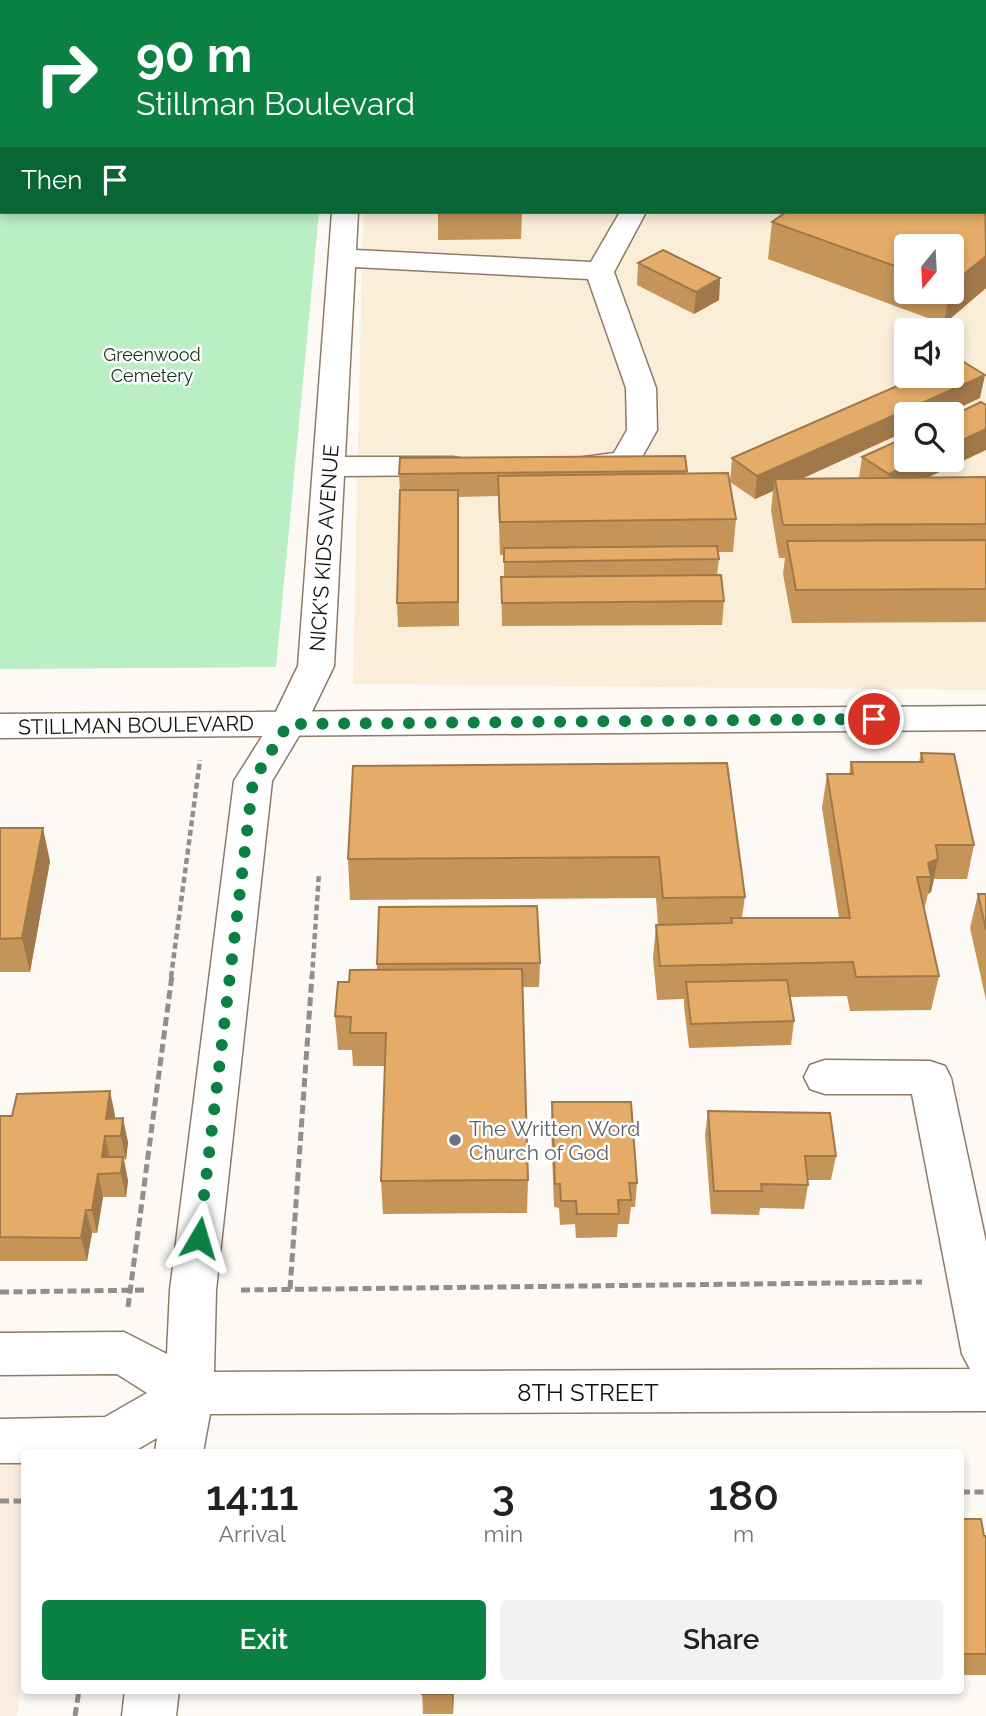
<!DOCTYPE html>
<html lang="en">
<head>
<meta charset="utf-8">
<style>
  :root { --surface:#fff; --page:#f2f2f2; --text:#202124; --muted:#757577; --accent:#0b8043 }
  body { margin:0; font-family:Raleway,sans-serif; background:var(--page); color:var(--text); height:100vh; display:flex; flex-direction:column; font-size:26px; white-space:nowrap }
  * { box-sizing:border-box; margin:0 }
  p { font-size:23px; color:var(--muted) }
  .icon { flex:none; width:38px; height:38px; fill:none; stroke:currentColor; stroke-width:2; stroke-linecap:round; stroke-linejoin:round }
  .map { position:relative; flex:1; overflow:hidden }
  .drawer { position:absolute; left:21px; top:1449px; width:943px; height:245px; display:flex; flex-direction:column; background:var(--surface); border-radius:7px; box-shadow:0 4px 10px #0003 }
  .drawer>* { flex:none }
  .top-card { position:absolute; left:0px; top:0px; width:987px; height:214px; box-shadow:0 4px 10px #0003; background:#0b8043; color:#fff; overflow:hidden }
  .needle { width:46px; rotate:198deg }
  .tools { position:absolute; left:894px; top:234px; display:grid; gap:14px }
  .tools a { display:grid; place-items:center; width:70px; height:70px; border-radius:7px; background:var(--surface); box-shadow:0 4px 10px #0003; font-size:35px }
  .pin { position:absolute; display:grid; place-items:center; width:60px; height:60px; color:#fff; margin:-30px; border:4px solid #fff; border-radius:50%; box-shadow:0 2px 7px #0007 }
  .me { position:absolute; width:77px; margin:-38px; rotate:7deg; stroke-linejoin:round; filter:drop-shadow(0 0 5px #0008) }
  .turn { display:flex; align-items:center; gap:24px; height:147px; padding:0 21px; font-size:32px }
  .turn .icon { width:91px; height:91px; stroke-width:2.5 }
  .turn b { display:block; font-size:49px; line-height:60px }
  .then { display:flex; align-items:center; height:66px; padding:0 21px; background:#0003; gap:14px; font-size:26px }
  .eta { display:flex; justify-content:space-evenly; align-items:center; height:119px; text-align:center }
  .eta b { font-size:42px; font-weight:600; line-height:49px }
  .cta { display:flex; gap:14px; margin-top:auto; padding:14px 21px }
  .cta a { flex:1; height:80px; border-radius:7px; background:var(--accent); color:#fff; font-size:28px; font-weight:600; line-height:80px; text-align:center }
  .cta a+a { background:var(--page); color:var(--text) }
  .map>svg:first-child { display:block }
  .commercial { fill:#fcece0 }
  .industrial { fill:#faeed9; fill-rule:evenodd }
  .green { fill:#b9efc3 }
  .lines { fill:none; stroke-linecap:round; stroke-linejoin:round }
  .minor-casing { stroke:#8d7b67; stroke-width:3 }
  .major-casing { stroke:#8d7b67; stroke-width:3 }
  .path-far1 { stroke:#938e88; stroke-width:4.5; stroke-dasharray:6 3.5; stroke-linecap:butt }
  .path { stroke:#938e88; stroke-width:5; stroke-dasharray:9 4.5; stroke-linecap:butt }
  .minor { fill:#fff; fill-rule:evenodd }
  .major { fill:#fff; fill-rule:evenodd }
  .wall { fill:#c49459; fill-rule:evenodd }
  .shaded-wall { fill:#a07849 }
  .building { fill:#e4ac68; stroke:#a07849; stroke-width:2 }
  .route { stroke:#0b8043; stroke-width:12; stroke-dasharray:0 21.6 }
  .worship-dot { fill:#6b7280; stroke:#fff; stroke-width:2.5 }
  .labels { text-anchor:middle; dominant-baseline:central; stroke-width:5; stroke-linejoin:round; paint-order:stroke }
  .far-park-label { font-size:18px; fill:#13311b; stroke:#fff }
  .street-label { font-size:21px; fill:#161008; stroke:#fff }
  .worship-label { font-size:21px; fill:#5b616d; stroke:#fff; text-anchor:start }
  .near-street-label { font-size:24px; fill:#161008; stroke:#fff }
</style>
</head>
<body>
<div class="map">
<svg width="986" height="1716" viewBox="0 0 986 1716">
  <rect width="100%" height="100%" fill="#fdf9f4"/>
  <polygon class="commercial" points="24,1455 24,1663 17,1716 0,1716 0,1456"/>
  <path class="industrial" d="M160 0H986V690L353 684 363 212H985V2ZM906 247H952V292H906ZM906 331H952V376H906ZM906 415H952V460H906Z"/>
  <polygon class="green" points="0,65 2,212 319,212 276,667 0,669"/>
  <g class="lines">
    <defs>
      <g id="minor">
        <polygon points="107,0 131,0 132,2 108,2"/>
        <polygon points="381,0 405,0 406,2 382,2"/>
        <polygon points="636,0 658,0 659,2 635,2"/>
        <rect x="0" y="50" width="2" height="14"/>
        <polygon points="332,212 358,212 356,250 591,262 620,212 646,212 614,272 656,388 657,430 636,468 580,475 569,473 564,466 569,459 614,453 627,430 626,388 588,279 355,267 345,457 453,457 464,459 469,466 464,473 453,475 344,476 334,666 306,724 272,781 216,1290 214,1372 970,1369 962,1354 912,1094 825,1094 810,1089 804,1077 810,1065 825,1060 930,1061 945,1066 951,1078 986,1242 986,1411 210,1414 203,1452 155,1452 157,1438 133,1452 24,1452 24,1463 0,1463 0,1419 105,1417 147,1393 117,1374 0,1375 0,1333 124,1332 167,1354 170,1290 234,781 270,724 298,666"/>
        <polygon points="125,1690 179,1690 176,1716 122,1716"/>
      </g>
      <polygon id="major" points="986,706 986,730 0,738 0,714"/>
    </defs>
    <use href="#minor" class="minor-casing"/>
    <use href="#major" class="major-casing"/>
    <g class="path-far1">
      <polyline points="171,977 200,760"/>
      <polyline points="312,977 319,873"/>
    </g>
    <g class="path">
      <polyline points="290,1289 312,975"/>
      <polyline points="241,1290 922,1282"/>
      <polyline points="0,1292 146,1290"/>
      <polyline points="128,1307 172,975"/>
      <polyline points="961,1492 986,1492"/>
      <polyline points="0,1501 24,1501"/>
      <polyline points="75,1716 79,1690"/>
    </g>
    <use href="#minor" class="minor"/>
    <use href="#major" class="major"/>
  </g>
  <g class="wall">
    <polygon points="449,0 602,0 602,2 452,2"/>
    <path d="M986 187V288L944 324 768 259 772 222ZM906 247H952V292H906Z"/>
    <polygon points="438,212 522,212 521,239 438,240"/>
    <polygon points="638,263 720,278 719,300 694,314 637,285"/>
    <polygon points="980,398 801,479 859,478 862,457 928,478 986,477 986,622 792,623 783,574 785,558 779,558 771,511 773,491 755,499 730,482 732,458"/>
    <polygon points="687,471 687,473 736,519 733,552 718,552 719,559 717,575 724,601 722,625 502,626 501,577 504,577 504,555 500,555 498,496 458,497 459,626 398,627 397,603 400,492 399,474"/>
    <polygon points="921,753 974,845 967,879 934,879 931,892 928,894 924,910 939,976 931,1010 850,1011 847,996 790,997 794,1021 791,1045 689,1048 684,1006 684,999 657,1000 653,958 656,925 658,924 656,898 350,900 348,859 727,763 745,897 742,918 839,918 822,808 827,774 849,774 851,762 919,762"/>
    <polygon points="0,828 50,861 30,972 0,972"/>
    <polygon points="978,894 986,894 986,1000 970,928"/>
    <polygon points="540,963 539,987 522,987 528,1180 527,1213 383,1214 381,1181 385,1066 353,1066 352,1050 338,1050 335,1016 349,982 377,970 377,964"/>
    <polygon points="552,1102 637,1183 635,1207 631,1207 629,1224 618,1224 617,1237 576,1238 575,1224 560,1225 559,1208 554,1207 551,1126"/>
    <polygon points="708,1111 836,1156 831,1180 808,1180 808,1185 804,1209 760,1208 759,1215 711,1214 705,1135"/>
    <polygon points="115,1115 115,1119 128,1142 126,1160 124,1159 128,1181 126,1197 103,1197 97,1233 92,1233 87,1261 0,1261 0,1116"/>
    <polygon points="961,1519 984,1536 986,1536 986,1675 961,1675"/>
    <polygon points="422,1690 454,1690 453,1714 423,1714"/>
  </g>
  <g class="shaded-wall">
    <polygon points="555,0 602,0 602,2 550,2"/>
    <polygon points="986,256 986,288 944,324 949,292 952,292 952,284"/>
    <polygon points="720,278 719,300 694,314 696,292"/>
    <polygon points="985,375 980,398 944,415 906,415 906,431 777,490 775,479 773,491 755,499 757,476"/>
    <polygon points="986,429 986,450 885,498 889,474 919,460 952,460 952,445"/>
    <polygon points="43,828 50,861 30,972 22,938"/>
    <polygon points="938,859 931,892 928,894 931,877 928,863"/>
    <polygon points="110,1091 115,1115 112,1136 106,1119"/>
    <polygon points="123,1118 128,1142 126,1160 121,1136"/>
    <polygon points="105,1136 110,1159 102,1157"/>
    <polygon points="123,1157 128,1181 126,1197 121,1173"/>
    <polygon points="98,1174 103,1197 97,1233 92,1210"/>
    <polygon points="86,1210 92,1233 87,1261 81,1238"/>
    <polygon points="452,1690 454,1690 453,1714 452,1694"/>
  </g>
  <g class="building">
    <polygon points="505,0 555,0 550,2 508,2"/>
    <polygon points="714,0 741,0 745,2 718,2"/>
    <polygon points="985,187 986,256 952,284 952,247 906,247 906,270 772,222 786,212 985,212"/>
    <polygon points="663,250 720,278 696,292 638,263"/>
    <polygon points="959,359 985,375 757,476 732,458 920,376 952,376 952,363"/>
    <polygon points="981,402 986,405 986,429 952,445 952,416"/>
    <polygon points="906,437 906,460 919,460 889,474 862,457"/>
    <polygon points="685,456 687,471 399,474 400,458"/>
    <polygon points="728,473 736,519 500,522 498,476"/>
    <polygon points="986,477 986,524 783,525 775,479"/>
    <polygon points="400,490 458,490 458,602 397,603"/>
    <polygon points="986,540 986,589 796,590 787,541"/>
    <polygon points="717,546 719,559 504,562 504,548"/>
    <polygon points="721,575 724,601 502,603 501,577"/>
    <polygon points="921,753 954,754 974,845 936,845 938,859 928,863 931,877 917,877 939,976 856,977 853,962 660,966 656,925 732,923 731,918 850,918 827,774 853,774 851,762 923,762"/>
    <polygon points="727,763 745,897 663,898 659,857 348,859 353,766"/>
    <polygon points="0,828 43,828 22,938 0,939"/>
    <polygon points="978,894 986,894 986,930"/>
    <polygon points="537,906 540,963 377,964 379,907"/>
    <polygon points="522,969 528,1180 381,1181 386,1033 350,1033 351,1017 335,1016 338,982 349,982 350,970"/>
    <polygon points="787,980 794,1021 691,1024 686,982"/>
    <polygon points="110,1091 106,1119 123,1118 121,1136 105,1136 102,1157 123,1157 121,1173 98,1174 92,1210 86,1210 81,1238 0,1237 0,1116 12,1116 17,1094"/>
    <polygon points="552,1102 631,1102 637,1183 629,1183 631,1200 618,1200 619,1214 577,1214 576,1201 561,1201 560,1184 555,1184"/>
    <polygon points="708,1111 830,1113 836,1156 805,1156 808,1185 761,1184 762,1191 714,1191"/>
    <polygon points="961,1519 981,1519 984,1536 986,1536 986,1654 961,1654"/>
    <rect x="422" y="1690" width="30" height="4"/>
  </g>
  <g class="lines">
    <polyline class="route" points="199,1238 253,781 288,724 874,719"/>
  </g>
  <circle class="worship-dot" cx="455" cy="1140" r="7"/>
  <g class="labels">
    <g class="far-park-label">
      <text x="152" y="354">Greenwood<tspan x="152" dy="21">Cemetery</tspan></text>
    </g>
    <g class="street-label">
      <text transform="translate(324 548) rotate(-86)">NICK'S KIDS AVENUE</text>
      <text transform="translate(136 725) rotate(-1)">STILLMAN BOULEVARD</text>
    </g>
    <g class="worship-label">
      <text x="469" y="1128">The Written Word<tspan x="469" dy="24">Church of God</tspan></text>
    </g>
    <g class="near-street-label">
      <text x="588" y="1392">8TH STREET</text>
    </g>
  </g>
</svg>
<div class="tools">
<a><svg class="needle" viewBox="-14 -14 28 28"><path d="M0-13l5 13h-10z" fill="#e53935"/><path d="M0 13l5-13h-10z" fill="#757577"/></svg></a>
<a><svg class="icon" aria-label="sound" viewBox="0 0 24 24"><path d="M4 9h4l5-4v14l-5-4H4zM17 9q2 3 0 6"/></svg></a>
<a><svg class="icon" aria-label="search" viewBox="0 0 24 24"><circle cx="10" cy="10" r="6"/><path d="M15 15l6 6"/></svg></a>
</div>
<div class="pin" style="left:874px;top:719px;background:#d93025"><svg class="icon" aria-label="arrive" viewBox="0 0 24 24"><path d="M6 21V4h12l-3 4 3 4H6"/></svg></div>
<svg class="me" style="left:199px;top:1238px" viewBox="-20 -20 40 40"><path d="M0-17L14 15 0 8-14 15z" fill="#0b8043" stroke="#fff" stroke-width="4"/></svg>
<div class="top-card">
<div class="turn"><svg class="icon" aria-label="right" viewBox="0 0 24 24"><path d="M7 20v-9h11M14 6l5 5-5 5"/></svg><div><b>90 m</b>Stillman Boulevard</div></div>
<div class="then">Then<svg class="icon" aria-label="arrive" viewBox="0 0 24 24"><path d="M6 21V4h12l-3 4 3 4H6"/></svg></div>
</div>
<section class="drawer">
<div class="eta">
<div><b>14:11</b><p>Arrival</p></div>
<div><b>3</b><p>min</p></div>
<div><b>180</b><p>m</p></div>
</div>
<div class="cta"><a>Exit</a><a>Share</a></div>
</section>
</div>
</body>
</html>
